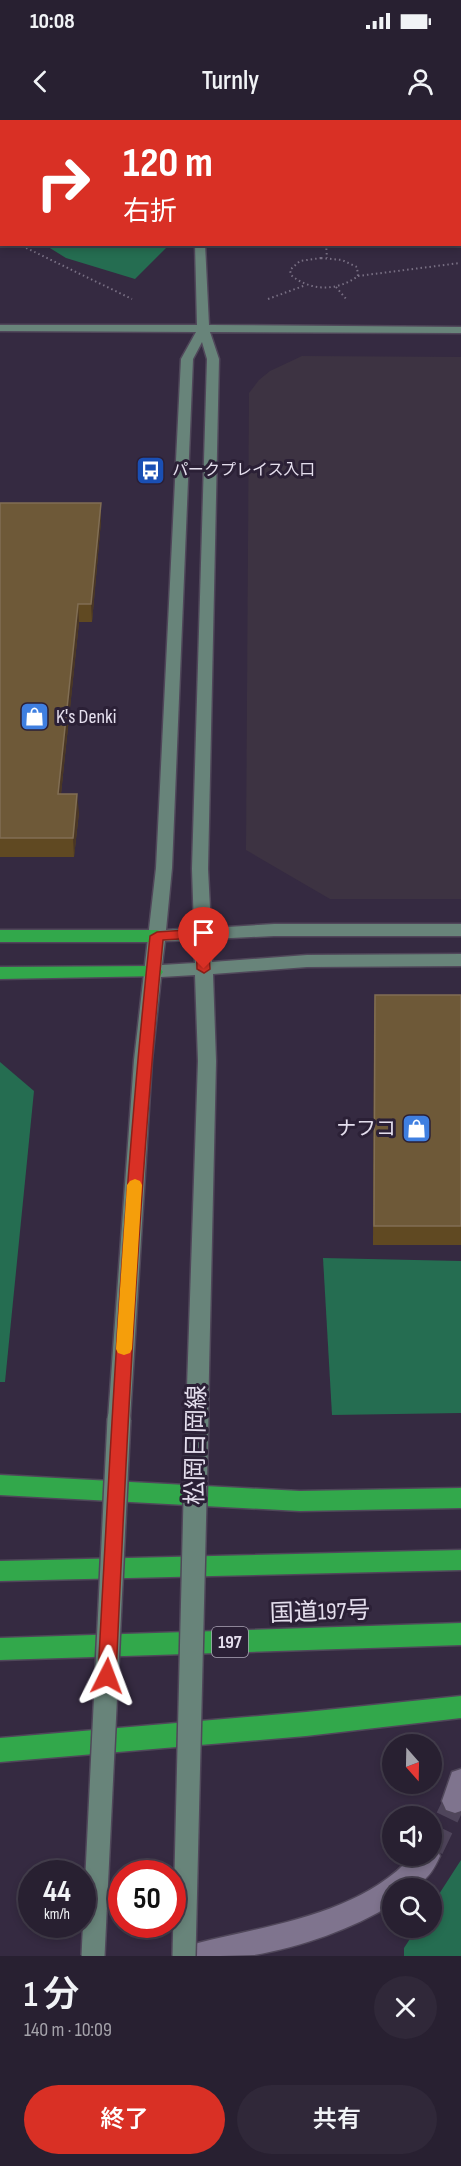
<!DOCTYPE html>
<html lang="ja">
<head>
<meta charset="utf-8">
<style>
  :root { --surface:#282031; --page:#302839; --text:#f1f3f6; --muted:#a5a3ab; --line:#443e4d; --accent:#d93025 }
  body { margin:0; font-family:"Sofia Sans Condensed","Noto Sans JP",sans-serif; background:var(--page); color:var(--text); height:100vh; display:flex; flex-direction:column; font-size:22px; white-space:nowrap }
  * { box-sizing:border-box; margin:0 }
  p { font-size:20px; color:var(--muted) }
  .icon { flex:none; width:33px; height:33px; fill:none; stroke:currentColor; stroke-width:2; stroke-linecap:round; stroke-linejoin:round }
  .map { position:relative; height:1836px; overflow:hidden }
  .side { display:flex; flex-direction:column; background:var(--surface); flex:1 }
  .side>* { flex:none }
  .guide { position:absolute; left:0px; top:0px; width:462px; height:126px; box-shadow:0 3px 9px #0003,0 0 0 2px var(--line); background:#d93025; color:#fff; overflow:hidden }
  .needle { width:39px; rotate:160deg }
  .fabs { position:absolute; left:382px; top:1614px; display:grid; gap:12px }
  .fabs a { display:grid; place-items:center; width:60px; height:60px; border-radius:50%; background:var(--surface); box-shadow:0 3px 9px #0003,0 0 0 2px var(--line); font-size:30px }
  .speed { position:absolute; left:18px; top:1740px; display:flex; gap:12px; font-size:30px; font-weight:700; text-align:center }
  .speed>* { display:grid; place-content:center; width:78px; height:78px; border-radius:50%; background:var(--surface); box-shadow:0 3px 9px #0003,0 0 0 2px var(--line); line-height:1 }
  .speed small { font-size:15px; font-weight:400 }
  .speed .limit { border:9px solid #d22; background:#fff; color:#111 }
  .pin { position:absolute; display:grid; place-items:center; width:51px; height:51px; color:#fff; margin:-62px -26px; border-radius:50% 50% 50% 0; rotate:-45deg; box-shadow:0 0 6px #0007 }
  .pin .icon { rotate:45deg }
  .me { position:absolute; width:66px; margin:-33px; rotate:3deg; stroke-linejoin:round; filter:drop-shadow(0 0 4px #0008) }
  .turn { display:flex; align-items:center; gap:21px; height:126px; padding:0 24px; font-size:27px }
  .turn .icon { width:78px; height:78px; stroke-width:2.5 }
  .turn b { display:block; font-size:42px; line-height:51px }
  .round { display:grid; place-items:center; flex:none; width:63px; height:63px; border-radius:32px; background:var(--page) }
  .summary { display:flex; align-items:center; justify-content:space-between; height:102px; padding:0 24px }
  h1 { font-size:36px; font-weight:600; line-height:45px }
  .action { display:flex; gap:12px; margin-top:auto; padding:12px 24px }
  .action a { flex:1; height:69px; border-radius:36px; background:var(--accent); color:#fff; font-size:24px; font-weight:600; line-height:69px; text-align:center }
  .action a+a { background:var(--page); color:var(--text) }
  .status { display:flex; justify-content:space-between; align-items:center; height:42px; padding:0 30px; background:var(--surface); direction:ltr }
  .status svg { height:16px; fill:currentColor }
  header { display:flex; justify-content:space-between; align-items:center; height:78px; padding:0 24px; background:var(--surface); font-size:27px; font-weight:600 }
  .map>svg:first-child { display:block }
  .commercial { fill:#3d3342 }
  .forest { fill:#256d51 }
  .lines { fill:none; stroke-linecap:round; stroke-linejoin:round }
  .street-tunnel { stroke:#4f455b; stroke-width:23; stroke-dasharray:23 12; stroke-linecap:butt }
  .street-casing { stroke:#50475a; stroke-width:3 }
  .secondary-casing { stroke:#50475a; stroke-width:3 }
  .highway-casing { stroke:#50475a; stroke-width:3 }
  .path { stroke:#797084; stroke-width:2; stroke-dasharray:1.5 3; stroke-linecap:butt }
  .street { fill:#7f748e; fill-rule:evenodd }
  .secondary { fill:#68847a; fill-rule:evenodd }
  .highway { fill:#32a84b; fill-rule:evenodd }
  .secondary-bridge-casing { stroke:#50475a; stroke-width:26; stroke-linecap:butt }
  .secondary-bridge { stroke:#68847a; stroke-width:23 }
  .wall { fill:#604922 }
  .shaded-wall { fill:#493625 }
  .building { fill:#6e5938; stroke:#816e54; stroke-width:1.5 }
  .route { fill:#d93025; stroke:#8d1f18; stroke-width:1.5 }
  .slow { fill:#f59e0b }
  .labels { text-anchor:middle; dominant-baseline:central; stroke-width:6; stroke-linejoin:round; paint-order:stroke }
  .far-poi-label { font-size:16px; fill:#e4deed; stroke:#2b2036; text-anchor:start }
  .shield { fill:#2b2036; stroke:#aca5b6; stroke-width:1.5 }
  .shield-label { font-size:18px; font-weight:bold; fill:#e4deed }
  .poi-label { font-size:20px; fill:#e4deed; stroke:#2b2036; text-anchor:start }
  .near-street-label { font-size:24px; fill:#e4deed; stroke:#2b2036 }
</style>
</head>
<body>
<div class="status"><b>10:08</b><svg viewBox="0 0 49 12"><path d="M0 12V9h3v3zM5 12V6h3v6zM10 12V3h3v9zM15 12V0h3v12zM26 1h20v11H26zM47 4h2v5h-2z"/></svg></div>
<header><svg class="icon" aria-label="back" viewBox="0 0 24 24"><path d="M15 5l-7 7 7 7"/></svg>Turnly<svg class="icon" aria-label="person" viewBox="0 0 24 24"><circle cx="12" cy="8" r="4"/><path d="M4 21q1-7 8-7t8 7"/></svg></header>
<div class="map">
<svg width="461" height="1836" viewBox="0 0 461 1836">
  <rect width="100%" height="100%" fill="#352a41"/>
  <polygon class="commercial" points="302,236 461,237 461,779 330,779 246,730 249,273 259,260 270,251"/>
  <g class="forest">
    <polygon points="230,0 461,0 461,2 230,1"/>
    <polygon points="170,124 135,159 66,138 45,125"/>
    <polygon points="0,942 34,971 5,1262 0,1262"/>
    <polygon points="323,1138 461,1141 461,1293 332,1295"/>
    <polygon points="461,1740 461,1836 404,1836 404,1828 417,1808 432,1808 432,1785"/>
  </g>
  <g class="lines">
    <polyline class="street-tunnel" points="432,1729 455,1681"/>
    <defs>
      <g id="street">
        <polygon points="461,1649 461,1691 455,1693 446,1690 442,1681 452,1652"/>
        <path d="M432 1725 436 1727 440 1736C429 1761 419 1768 393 1768V1784C352 1809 301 1827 254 1835 233 1836 207 1836 185 1836L189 1827 198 1823C269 1805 361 1794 412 1736H432Z"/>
      </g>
      <g id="secondary">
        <rect x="198" y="0" width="10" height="2"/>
        <path d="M195 124H205L209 205 461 207V213L210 212 219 239 208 749 211 808 274 804H461V816H274L211 819 212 842 307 835 461 834V846L307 847 213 854 216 941 208 1297 205 1303 197 1306 189 1303 186 1297 198 941 195 855 161 857 152 940 130 1299 127 1305 119 1308 111 1305 108 1299 134 940 156 748 181 239 196 212 0 211V205H197ZM202 222 207 239 192 749 194 808 166 810 172 748 193 239ZM194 820 195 843 162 845 165 821Z"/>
      </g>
      <g id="highway">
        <polygon points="0,810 157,810 163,812 166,816 163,820 157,822 0,822"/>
        <polygon points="154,846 160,848 163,852 160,856 0,859 0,847"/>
        <polygon points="0,1355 300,1371 461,1368 461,1388 300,1391 0,1375"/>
        <polygon points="461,1430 461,1450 0,1461 0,1441"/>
        <polygon points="461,1503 461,1525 0,1540 0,1518"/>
        <polygon points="461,1576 461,1598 306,1616 0,1642 0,1618 306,1592"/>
      </g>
    </defs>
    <use href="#street" class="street-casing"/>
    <use href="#secondary" class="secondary-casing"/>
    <use href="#highway" class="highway-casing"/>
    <g class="path">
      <polyline points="18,124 132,179"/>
      <polyline points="326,124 327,138"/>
      <path d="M321 138 342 140 357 147 358 156C338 171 311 172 291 155L290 150 300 141Z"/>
      <polyline points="358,156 460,143"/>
      <polyline points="336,167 347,180"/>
      <polyline points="268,179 306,165"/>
    </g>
    <use href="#street" class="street"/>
    <use href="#secondary" class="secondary"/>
    <use href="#highway" class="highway"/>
    <defs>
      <g id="secondary-bridge">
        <polyline points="93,1836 119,1299"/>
        <polyline points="184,1836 197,1297"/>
      </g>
    </defs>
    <use href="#secondary-bridge" class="secondary-bridge-casing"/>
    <use href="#secondary-bridge" class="secondary-bridge"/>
  </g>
  <g class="wall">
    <polygon points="0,383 101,383 101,401 92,502 79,502 61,674 79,692 74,737 0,737"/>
    <polygon points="375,875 461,875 461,1125 373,1125 374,894"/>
  </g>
  <g class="shaded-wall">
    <polygon points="101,383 101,401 92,502 91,484"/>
    <polygon points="78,484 79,502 59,693 58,674"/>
    <polygon points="77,674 79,692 74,737 73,718"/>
  </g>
  <g class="building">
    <polygon points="0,383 101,383 91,484 78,484 58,674 77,674 73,718 0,718"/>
    <polygon points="375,875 461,875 461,1106 374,1106"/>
  </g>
  <path class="route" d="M202 809 208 814 210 849 204 853 197 849 196 818 163 820C139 1065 127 1310 116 1556L113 1562 107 1564 100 1562 98 1556C111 1309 124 1062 150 816L157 812Z"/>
  <polygon class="slow" points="135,1059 140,1061 142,1065 132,1229 130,1233 124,1235 118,1233 116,1229 127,1065 130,1061"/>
  <defs>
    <symbol id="bus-square" viewBox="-11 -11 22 22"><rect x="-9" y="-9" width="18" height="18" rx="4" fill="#1a4fb4" stroke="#2b2036"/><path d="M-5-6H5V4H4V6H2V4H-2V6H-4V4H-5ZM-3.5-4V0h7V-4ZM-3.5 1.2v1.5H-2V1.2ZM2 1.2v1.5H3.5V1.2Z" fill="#fff"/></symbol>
    <symbol id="shop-square" viewBox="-11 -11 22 22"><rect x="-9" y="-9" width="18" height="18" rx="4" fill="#3f7fe0" stroke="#2b2036"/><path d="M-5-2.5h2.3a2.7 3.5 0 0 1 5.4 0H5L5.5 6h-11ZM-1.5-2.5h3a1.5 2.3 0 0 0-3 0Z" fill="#fff"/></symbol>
  </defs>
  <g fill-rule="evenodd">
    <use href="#bus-square" x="134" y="334" width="33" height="33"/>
    <use href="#shop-square" x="18" y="580" width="33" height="33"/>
    <use href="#shop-square" x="400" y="992" width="33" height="33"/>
  </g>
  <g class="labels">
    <g class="far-poi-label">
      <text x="172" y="350">パークプレイス入口</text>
    </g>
    <rect class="shield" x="212" y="1507" width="36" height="30" rx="4.5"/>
    <g class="shield-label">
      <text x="230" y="1522">197</text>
    </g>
    <g class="poi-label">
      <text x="56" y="597">K's Denki</text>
      <text x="396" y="1009" text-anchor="end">ナフコ</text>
    </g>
    <g class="near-street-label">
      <text transform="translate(196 1325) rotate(-89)">松岡日岡線</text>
      <text transform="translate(320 1492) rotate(-2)">国道197号</text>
    </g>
  </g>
</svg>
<div class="fabs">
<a><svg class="needle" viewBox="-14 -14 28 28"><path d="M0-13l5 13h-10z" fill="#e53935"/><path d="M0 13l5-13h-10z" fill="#a5a3ab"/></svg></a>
<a><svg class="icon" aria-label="sound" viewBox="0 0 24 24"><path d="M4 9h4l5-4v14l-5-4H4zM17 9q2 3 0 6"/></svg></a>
<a><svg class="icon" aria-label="search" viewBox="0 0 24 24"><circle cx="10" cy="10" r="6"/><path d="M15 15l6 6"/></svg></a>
</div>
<div class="speed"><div>44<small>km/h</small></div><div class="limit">50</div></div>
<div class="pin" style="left:204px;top:849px;background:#d93025"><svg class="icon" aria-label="arrive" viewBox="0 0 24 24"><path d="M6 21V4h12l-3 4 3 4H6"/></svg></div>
<svg class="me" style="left:107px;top:1556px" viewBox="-20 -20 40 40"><path d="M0-17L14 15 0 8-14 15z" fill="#d93025" stroke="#fff" stroke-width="4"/></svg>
<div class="guide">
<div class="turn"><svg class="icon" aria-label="right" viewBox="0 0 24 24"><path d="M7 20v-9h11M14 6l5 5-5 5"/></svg><div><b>120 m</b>右折</div></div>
</div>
</div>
<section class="side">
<div class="summary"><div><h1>1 分</h1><p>140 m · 10:09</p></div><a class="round"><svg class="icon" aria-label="close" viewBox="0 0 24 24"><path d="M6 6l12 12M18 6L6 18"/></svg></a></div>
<div class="action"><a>終了</a><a>共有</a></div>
</section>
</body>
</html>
